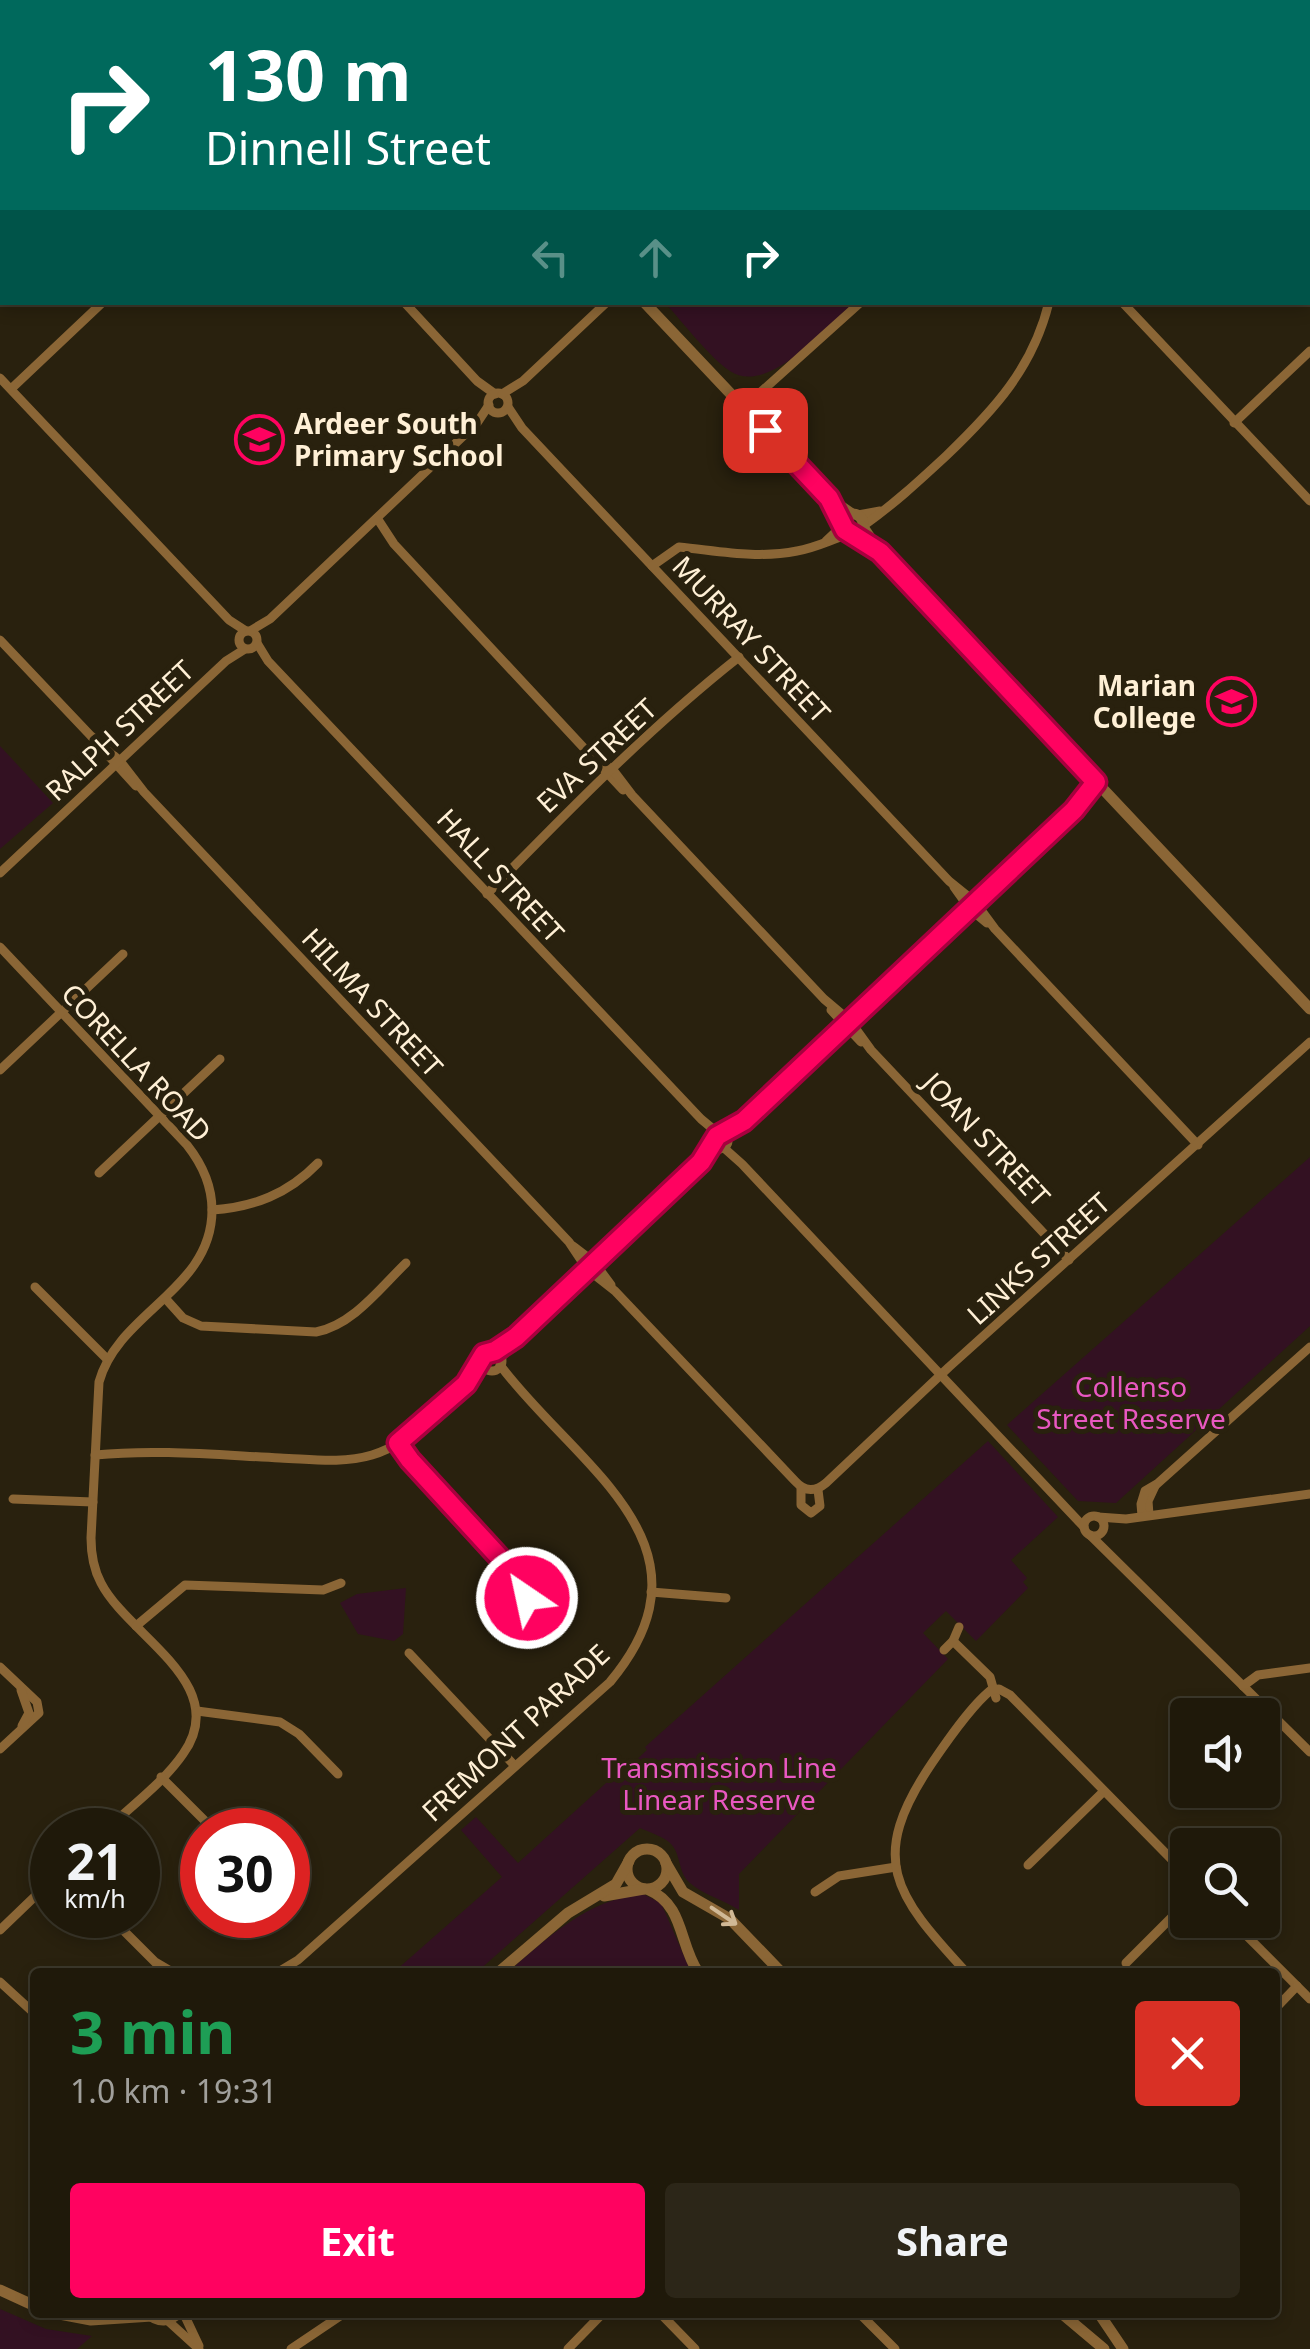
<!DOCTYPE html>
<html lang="en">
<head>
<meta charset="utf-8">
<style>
  :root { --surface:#1f190a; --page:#2c2618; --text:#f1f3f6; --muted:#a1a09c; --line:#3c382b; --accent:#ff0260 }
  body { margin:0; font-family:"Noto Sans",sans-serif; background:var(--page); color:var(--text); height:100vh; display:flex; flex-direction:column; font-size:38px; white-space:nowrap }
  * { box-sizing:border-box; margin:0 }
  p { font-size:32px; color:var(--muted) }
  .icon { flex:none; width:55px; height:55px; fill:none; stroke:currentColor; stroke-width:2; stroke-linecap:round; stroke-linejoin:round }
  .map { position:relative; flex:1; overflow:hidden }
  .drawer { position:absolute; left:30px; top:1968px; width:1250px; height:350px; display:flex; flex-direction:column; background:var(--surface); border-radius:10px; box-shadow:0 5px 15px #0003,0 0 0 2px var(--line) }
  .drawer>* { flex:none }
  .top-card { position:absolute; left:0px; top:0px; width:1310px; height:305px; box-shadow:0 5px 15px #0003,0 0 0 2px var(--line); background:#00695c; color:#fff; overflow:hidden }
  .fabs { position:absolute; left:1170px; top:1698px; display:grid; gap:20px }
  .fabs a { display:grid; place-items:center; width:110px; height:110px; border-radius:10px; background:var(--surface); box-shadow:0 5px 15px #0003,0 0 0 2px var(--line); font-size:50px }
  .speed { position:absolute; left:30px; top:1808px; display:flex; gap:20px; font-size:50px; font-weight:700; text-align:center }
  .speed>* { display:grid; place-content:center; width:130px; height:130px; border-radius:50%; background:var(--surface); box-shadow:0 5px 15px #0003,0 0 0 2px var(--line); line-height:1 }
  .speed small { font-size:25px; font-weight:400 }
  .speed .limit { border:15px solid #d22; background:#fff; color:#111 }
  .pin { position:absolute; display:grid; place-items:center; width:85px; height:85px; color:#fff; margin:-42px; border-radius:20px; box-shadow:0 5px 15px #0006 }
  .me { position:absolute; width:110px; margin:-55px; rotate:326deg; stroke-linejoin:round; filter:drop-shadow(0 0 8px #0008) }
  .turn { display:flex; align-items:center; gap:35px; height:210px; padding:0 40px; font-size:45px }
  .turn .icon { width:130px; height:130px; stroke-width:2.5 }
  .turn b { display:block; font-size:70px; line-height:85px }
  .lanes { display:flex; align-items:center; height:95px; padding:0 40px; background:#0003; justify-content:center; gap:50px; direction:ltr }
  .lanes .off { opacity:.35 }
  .round { display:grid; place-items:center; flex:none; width:105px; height:105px; border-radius:10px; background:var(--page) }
  .overview { display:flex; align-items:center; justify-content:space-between; height:170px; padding:0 40px }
  h1 { font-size:60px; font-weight:700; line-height:75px; color:#1e9e55 }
  .action { display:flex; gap:20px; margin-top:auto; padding:20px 40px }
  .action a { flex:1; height:115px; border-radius:10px; background:var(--accent); color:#fff; font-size:40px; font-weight:700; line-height:115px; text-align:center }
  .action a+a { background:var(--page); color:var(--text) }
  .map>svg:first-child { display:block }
  .green { fill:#312 }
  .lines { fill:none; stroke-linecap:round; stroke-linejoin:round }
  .minor { stroke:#8b6636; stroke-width:9 }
  .tertiary { stroke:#8b6636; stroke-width:11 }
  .oneway { stroke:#d1b996 }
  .route-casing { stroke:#a6013e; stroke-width:25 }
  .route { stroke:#ff0260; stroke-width:18 }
  .labels { text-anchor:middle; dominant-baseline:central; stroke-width:10; stroke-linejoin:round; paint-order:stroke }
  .poi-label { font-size:28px; font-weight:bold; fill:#fff0d6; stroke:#29210e; text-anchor:start }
  .street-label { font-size:28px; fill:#fff0d6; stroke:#29210e }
  .park-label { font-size:28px; fill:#e958c1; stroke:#29210e }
</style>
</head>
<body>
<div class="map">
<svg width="1310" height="2349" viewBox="0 0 1310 2349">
  <rect width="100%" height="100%" fill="#29210e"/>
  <g class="green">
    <path d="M665 303H853C829 325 768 397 730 371 710 358 682 321 665 303Z"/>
    <polygon points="0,746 53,803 0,849"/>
    <polygon points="1310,1157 1310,1326 1116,1503 1078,1501 1007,1425"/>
    <path d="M988 1441 1058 1517 1011 1560 1027 1578 1023 1582 1028 1588 976 1641 946 1611 923 1633 948 1659 739 1874V1910C724 1900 704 1895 690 1883 677 1872 682 1853 669 1842 661 1836 649 1832 640 1828L477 1972H394L502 1877 461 1830 476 1817 518 1863 627 1764 630 1766 647 1750 645 1747Z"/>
    <polygon points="406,1588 403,1634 394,1641 358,1634 340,1603 357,1594"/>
    <path d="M643 1894 661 1903 691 1972H508C549 1937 586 1900 643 1894Z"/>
    <polygon points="0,2309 46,2329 92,2336 77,2349 0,2349"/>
  </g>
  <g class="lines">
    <g class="minor">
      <polyline points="116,0 119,2"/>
      <polyline points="906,0 908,2"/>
      <polyline points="422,2 424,0"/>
      <polyline points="731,2 732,0"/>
      <polyline points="925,2 927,0"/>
      <polyline points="1176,2 1178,0"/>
      <polyline points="1308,115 1310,113"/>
      <polyline points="0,128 2,131"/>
      <polyline points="404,302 477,381 495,394"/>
      <polyline points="1122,302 1310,501"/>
      <polyline points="0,378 229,620 246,631"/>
      <polyline points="11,389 103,302"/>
      <circle cx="498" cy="403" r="10"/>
      <polyline points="502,394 523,381 607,302"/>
      <polyline points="508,407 522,428 949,881 975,902 995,929 1198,1145"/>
      <polyline points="743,408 861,302"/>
      <polyline points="1234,423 1310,351"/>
      <polyline points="858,515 880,511"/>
      <polyline points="377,518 394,544 623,790"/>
      <path d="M863 526C893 505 919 481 946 456 994 410 1033 368 1049 302"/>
      <polyline points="826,541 843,525"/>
      <path d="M652 566 679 547C720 551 756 559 797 551 816 548 832 539 850 534"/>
      <circle cx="248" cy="640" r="9"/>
      <polyline points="250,631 270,619 477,423 489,405"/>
      <path d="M0 640 91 736 120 761 144 792 569 1242 587 1269 615 1291 795 1481C805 1492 815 1492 826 1483L949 1367 1310 1042"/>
      <polyline points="257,643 268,661 701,1119 719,1134"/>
      <polyline points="96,742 136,786"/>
      <polyline points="591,752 613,770 632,795 824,999 850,1021 871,1050 1069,1260"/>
      <polyline points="1080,805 1102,788"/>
      <polyline points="0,873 226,661 245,649"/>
      <polyline points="954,887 969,908 987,923"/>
      <path d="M487 894C567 812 649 728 739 657"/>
      <path d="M0 947 187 1145C202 1164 212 1186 212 1210 212 1290 118 1312 99 1382L91 1538C91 1554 93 1568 101 1583 128 1636 233 1684 183 1754 163 1783 131 1806 106 1830"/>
      <polyline points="831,1010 861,1042"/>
      <polyline points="0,1070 123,954"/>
      <circle cx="721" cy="1141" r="7"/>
      <polyline points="723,1134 743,1121 1074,809 1096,782"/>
      <polyline points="724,1148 742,1164 1084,1527"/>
      <polyline points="99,1173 220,1059"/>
      <path d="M212 1210C254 1207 288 1194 318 1163"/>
      <polyline points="573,1246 594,1262 611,1285"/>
      <polyline points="35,1287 107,1359"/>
      <path d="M165 1298 183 1318 201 1326 316 1332C353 1325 380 1288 406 1263"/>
      <circle cx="492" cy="1361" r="10"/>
      <polyline points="501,1358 535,1317 701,1161 720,1149"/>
      <polyline points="398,1443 410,1460 522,1582 527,1598"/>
      <path d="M95 1455C156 1449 218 1455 280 1458 310 1459 342 1464 372 1455 415 1442 456 1398 482 1362"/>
      <polyline points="801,1487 801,1505 811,1513 820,1506 818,1490"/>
      <polyline points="13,1499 93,1502"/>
      <polyline points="1149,1515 1148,1501 1155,1486"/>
      <polyline points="1142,1516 1141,1504 1145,1491 1157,1484 1310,1347"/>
      <circle cx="1094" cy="1526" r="10"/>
      <polyline points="1098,1517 1126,1519 1310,1494"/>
      <polyline points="1090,1535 1310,1752"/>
      <polyline points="651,1592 726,1598"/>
      <polyline points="136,1626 185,1585 323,1590 341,1583"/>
      <polyline points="953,1641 990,1677 996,1698"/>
      <polyline points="944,1650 953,1641 959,1627"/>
      <polyline points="409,1653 515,1766"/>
      <polyline points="0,1667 37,1702 39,1713 0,1749"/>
      <polyline points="1243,1686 1258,1675 1310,1668"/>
      <polyline points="21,1690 29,1713 22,1726"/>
      <polyline points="197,1711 280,1722 299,1734 338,1774"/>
      <polyline points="161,1777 214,1830"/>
      <polyline points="1028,1865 1103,1792"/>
      <polyline points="815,1892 839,1876 896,1867"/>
      <polyline points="108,1915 155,1962 172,1972"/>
      <polyline points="1231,1920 1310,1999"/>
      <polyline points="0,1930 52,1880"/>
      <polyline points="1126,1963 1188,1901"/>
      <path d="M278 1972 298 1960 610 1682C725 1544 575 1466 500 1365"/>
      <path d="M966 1972C894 1894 867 1859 932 1763 947 1741 971 1706 991 1690L999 1689 1010 1695 1188 1876"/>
      <polyline points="0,1982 35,2014"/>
      <polyline points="1275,2009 1297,1986"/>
      <polyline points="183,2312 199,2346"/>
      <polyline points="659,2312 695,2349"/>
      <polyline points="858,2312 895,2349"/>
      <polyline points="167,2320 199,2349"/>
      <polyline points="291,2349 346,2312"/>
      <polyline points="568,2349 604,2312"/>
    </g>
    <g class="tertiary">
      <polyline points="359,0 361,2"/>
      <polyline points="644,302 829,498 852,514"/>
      <circle cx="853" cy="524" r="10"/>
      <polyline points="863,527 880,552 1310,1009"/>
      <circle cx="647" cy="1869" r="20"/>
      <polyline points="666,1863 683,1892 730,1919 781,1972"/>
      <path d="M649 1890C684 1905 679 1944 698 1972"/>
      <polyline points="604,1896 644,1889"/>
      <polyline points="499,1972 568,1913 616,1884 629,1861"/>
      <polyline points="0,2290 35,2306"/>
      <polyline points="49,2312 91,2320 152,2316"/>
      <polyline points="1060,2312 1104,2349"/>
      <polyline points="1098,2312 1123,2349"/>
      <path d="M148 2313C158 2323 170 2322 179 2312"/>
    </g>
  </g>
  <defs><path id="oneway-shaft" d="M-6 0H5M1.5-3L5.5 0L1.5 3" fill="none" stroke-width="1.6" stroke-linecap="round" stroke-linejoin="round" transform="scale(2.5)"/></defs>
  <use class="oneway" href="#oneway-shaft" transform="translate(724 1916) rotate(34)"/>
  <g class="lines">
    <defs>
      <polyline id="route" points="527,1598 522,1582 410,1460 398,1443 466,1384 484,1354 495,1351 516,1337 701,1162 717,1136 744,1121 1074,810 1096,782 880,552 845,530 829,498 765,430"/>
    </defs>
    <use href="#route" class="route-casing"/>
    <use href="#route" class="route"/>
  </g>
  <defs>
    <symbol id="school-ring" viewBox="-11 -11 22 22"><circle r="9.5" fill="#29210e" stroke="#ff0260" stroke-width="1.5"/><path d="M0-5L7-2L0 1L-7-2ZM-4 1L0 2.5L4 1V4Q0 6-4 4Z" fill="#ff0260"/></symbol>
  </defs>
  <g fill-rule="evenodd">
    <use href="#school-ring" x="232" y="412" width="55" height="55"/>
    <use href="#school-ring" x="1204" y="674" width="55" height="55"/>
  </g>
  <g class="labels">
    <g class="poi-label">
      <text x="294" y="423">Ardeer South<tspan x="294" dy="32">Primary School</tspan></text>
      <text x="1196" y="685" text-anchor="end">Marian<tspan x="1196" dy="32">College</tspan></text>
    </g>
    <g class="street-label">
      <text transform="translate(752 639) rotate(47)">MURRAY STREET</text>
      <text transform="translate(119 730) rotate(-43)">RALPH STREET</text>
      <text transform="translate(596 755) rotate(-43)">EVA STREET</text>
      <text transform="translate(501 875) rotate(47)">HALL STREET</text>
      <text transform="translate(373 1002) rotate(47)">HILMA STREET</text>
      <text transform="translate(137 1062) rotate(47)">CORELLA ROAD</text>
      <text transform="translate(987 1139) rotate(47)">JOAN STREET</text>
      <text transform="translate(1038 1258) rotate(-42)">LINKS STREET</text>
      <text transform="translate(515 1732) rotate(-43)">FREMONT PARADE</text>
    </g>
    <g class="park-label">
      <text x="1131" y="1386">Collenso<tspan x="1131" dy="32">Street Reserve</tspan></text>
      <text x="719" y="1767">Transmission Line<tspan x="719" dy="32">Linear Reserve</tspan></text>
    </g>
  </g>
</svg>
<div class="fabs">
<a><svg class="icon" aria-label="sound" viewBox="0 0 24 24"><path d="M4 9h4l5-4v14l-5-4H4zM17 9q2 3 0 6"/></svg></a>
<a><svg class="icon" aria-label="search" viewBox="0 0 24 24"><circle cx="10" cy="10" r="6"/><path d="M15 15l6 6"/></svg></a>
</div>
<div class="speed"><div>21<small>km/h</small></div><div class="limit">30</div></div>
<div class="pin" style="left:765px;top:430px;background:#d93025"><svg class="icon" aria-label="arrive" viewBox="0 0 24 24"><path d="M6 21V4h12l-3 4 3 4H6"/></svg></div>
<svg class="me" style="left:527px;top:1598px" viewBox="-20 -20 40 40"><circle r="17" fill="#ff0260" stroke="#fff" stroke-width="3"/><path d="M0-11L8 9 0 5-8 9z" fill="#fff"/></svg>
<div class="top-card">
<div class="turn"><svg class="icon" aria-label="right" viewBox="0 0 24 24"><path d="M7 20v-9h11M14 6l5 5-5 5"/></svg><div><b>130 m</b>Dinnell Street</div></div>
<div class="lanes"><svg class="icon off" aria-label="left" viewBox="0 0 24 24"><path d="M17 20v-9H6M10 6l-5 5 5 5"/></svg><svg class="icon off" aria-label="ahead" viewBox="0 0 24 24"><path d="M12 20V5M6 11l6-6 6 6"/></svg><svg class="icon" aria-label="right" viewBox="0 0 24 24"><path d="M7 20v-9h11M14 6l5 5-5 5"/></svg></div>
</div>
<section class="drawer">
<div class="overview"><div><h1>3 min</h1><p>1.0 km · 19:31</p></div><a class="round" style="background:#d93025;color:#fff"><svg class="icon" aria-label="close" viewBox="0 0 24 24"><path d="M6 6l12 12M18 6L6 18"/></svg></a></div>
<div class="action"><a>Exit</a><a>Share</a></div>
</section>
</div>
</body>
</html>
